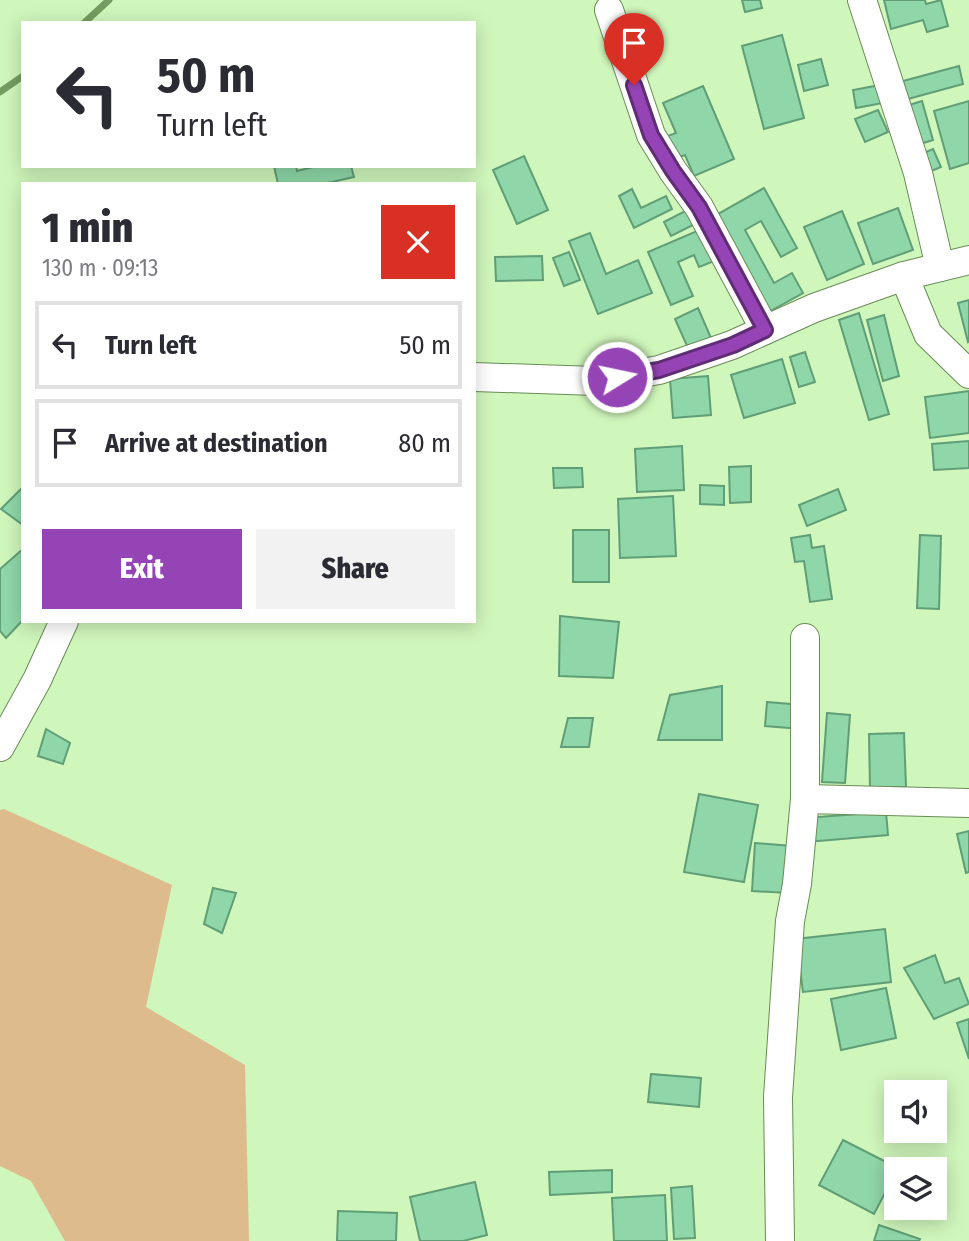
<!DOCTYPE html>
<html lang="en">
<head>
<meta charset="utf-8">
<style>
  :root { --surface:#fff; --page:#f2f2f3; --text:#2b2b33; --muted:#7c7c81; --line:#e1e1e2; --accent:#9444b4 }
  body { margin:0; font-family:"Fira Sans Condensed",sans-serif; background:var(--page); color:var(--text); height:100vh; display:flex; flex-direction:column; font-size:26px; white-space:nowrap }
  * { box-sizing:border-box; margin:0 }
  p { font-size:23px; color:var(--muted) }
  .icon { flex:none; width:38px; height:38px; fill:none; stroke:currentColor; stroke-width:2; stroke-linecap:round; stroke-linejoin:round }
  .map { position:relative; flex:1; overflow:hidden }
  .drawer { position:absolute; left:21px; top:182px; width:455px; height:441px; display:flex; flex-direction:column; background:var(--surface); border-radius:0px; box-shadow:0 4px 18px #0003 }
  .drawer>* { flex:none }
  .guide { position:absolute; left:21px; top:21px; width:455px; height:147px; border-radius:0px; box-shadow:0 4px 18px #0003; background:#fff; color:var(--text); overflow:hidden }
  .tools { position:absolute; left:884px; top:1080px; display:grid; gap:14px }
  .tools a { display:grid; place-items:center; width:63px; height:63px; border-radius:0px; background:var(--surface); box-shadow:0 4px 18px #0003; font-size:35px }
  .pin { position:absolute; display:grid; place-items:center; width:60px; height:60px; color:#fff; margin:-72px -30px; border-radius:50% 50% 50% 0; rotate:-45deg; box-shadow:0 0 7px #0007 }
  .pin .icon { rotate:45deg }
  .me { position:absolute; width:77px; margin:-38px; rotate:80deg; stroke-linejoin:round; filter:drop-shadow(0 0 5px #0008) }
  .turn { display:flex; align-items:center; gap:24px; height:147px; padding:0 21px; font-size:32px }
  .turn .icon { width:91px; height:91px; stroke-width:2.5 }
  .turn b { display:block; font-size:49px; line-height:60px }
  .round { display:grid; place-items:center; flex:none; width:74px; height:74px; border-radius:0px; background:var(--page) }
  .headline { display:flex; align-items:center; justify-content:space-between; height:119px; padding:0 21px }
  h1 { font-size:42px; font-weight:800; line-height:52px }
  .button { display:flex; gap:14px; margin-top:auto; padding:14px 21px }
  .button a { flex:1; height:80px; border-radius:0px; background:var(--accent); color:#fff; font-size:28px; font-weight:800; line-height:80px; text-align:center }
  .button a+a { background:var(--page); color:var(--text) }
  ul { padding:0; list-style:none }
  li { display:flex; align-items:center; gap:21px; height:88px; margin:0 14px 10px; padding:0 7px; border:4px solid var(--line); border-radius:0px }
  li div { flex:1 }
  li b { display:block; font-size:26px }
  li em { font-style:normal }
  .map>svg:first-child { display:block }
  .green { fill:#debb8c }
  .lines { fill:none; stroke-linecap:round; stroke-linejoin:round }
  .stream { stroke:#759d5f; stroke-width:7 }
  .building { fill:#8fd7a8; stroke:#609e77; stroke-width:2 }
  .minor-casing { stroke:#698c56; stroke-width:30 }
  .minor { stroke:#fff; stroke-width:28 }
  .route-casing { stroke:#602c75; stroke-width:18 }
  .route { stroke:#9444b4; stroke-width:12 }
</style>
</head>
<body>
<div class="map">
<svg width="969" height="1241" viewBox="0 0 969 1241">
  <rect width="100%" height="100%" fill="#cff6bb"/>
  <polygon class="green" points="4,809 172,885 146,1007 245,1065 249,1241 65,1241 31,1181 0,1166 0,810"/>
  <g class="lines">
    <g class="stream">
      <polyline points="84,23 109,0"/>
      <polyline points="0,92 23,76"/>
    </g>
  </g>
  <g class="building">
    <polygon points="742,0 760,0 762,8 745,12"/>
    <polygon points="884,0 925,0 926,4 941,0 948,26 927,32 923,20 891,29"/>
    <polygon points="782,35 804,118 764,129 742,46"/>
    <polygon points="821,59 828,85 804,91 798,65"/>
    <polygon points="959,66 963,84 908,99 903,81"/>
    <polygon points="880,85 883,103 856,108 853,90"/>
    <polygon points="703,86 734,159 694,176 685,155 674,159 665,137 676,133 663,103"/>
    <polygon points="922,101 933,140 917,145 906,106"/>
    <polygon points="969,101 969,163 950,169 934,111"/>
    <polygon points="878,110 888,132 865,142 855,119"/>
    <polygon points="933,149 941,167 929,172 921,154"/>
    <polygon points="524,156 548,210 517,224 493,170"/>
    <polygon points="274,166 296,166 297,171 317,166 351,166 354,177 323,184 278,184"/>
    <polygon points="764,188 797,248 781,257 761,221 745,230 774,283 792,273 803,293 767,313 713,217"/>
    <polygon points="632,189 641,208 666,196 672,209 634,228 619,196"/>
    <polygon points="898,208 913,250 873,264 858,223"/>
    <polygon points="689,209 697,223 671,236 664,222"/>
    <polygon points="842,211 864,264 827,280 804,227"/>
    <polygon points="704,228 717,260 699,267 694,255 678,262 693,296 671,305 648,252"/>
    <polygon points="590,233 606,274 638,260 652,293 598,314 569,241"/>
    <polygon points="569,252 580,280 564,286 553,258"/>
    <polygon points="542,256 543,280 496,281 495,257"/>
    <polygon points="969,300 969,341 968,342 958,303"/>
    <polygon points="698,308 711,338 688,348 675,319"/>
    <polygon points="859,313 889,414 869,420 839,320"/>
    <polygon points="884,315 899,376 883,381 867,320"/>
    <polygon points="805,352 815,382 799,387 790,357"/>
    <polygon points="782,359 795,403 744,418 731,375"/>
    <polygon points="708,376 711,415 673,418 670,379"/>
    <polygon points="969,391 969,433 930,438 925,397"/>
    <polygon points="969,441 969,468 934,470 932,444"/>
    <polygon points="682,446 684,490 637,492 635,449"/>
    <polygon points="751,466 751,502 730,503 729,467"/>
    <polygon points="553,468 582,468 583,487 554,488"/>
    <polygon points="700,485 724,486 724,505 700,504"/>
    <polygon points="23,487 23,525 1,509"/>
    <polygon points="838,489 846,510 807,526 799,505"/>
    <polygon points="673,496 676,556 620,558 618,499"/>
    <rect x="573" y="530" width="36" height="52"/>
    <polygon points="810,535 812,548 824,546 832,599 810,602 804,561 795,562 791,538"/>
    <polygon points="920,535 941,536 939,609 917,608"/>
    <polygon points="23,549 23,620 6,638 0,631 0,569"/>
    <polygon points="560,616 619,622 613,678 559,676"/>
    <polygon points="722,686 722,740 658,740 670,695"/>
    <polygon points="767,702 803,705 801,729 765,726"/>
    <polygon points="827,713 850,715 845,783 822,782"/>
    <polygon points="568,718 593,718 589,747 561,747"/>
    <polygon points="46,729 70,743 63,764 38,756"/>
    <polygon points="904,733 906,787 870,788 869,734"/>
    <polygon points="699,794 758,805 744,882 684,872"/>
    <polygon points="886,812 888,835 807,842 805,818"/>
    <polygon points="969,831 969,872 966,873 957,834"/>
    <polygon points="755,843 792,846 788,893 752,891"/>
    <polygon points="213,888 236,893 222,933 204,924"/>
    <polygon points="885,929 891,982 803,992 796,939"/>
    <polygon points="935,955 945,983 959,978 969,1004 934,1019 904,968"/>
    <polygon points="886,988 896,1038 841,1050 831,999"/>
    <polygon points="969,1019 969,1059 957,1023"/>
    <polygon points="651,1074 701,1078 699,1107 648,1102"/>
    <polygon points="843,1140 898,1168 896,1169 896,1172 874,1214 819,1185"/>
    <polygon points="612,1170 612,1192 550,1195 549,1172"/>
    <polygon points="475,1182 487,1235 463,1241 420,1241 410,1197"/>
    <polygon points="692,1186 695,1238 674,1239 671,1188"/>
    <polygon points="665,1195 667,1241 614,1241 612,1198"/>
    <polygon points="338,1211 397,1213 396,1241 337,1241"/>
    <polygon points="879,1225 920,1239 919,1241 874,1241"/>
  </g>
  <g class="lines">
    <defs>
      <g id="minor">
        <polyline points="862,0 918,173 940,267"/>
        <polyline points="609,10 651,135 673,171 699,207 765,330"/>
        <polyline points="904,276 928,334 969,374"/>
        <polyline points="474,377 596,381 659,370 732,345 814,308 904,276 969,260"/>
        <polyline points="0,747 37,680 64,621"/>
        <polyline points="805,799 969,803"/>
        <polyline points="780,1241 778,1097 790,921 797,884 805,799 805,638"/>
      </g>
    </defs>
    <use href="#minor" class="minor-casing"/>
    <use href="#minor" class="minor"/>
  </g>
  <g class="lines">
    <defs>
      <polyline id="route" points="617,377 659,370 733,345 765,330 699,207 673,171 651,135 634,85"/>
    </defs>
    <use href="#route" class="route-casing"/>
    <use href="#route" class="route"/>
  </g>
</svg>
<div class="tools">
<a><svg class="icon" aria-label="sound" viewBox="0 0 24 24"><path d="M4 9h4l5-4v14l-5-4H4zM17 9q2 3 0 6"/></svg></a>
<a><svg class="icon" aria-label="layers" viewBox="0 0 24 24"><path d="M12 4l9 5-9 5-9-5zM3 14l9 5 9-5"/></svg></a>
</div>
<div class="pin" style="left:634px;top:85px;background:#d93025"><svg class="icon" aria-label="arrive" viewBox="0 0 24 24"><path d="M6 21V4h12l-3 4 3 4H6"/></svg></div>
<svg class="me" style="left:617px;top:377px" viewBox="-20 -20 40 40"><circle r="17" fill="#9444b4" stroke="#fff" stroke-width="3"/><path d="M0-11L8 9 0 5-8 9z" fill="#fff"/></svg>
<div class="guide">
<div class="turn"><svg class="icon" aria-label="left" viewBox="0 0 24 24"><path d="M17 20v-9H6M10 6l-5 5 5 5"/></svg><div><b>50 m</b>Turn left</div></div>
</div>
<section class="drawer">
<div class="headline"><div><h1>1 min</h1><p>130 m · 09:13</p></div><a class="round" style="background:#d93025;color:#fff"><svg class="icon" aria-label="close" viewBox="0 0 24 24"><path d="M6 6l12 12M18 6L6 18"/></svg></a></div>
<ul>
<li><svg class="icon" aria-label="left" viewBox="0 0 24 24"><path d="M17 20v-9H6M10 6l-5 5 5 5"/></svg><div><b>Turn left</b></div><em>50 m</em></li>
<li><svg class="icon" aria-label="arrive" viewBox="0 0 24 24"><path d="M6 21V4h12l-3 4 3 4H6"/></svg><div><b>Arrive at destination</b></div><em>80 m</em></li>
</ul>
<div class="button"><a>Exit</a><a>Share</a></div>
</section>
</div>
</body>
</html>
